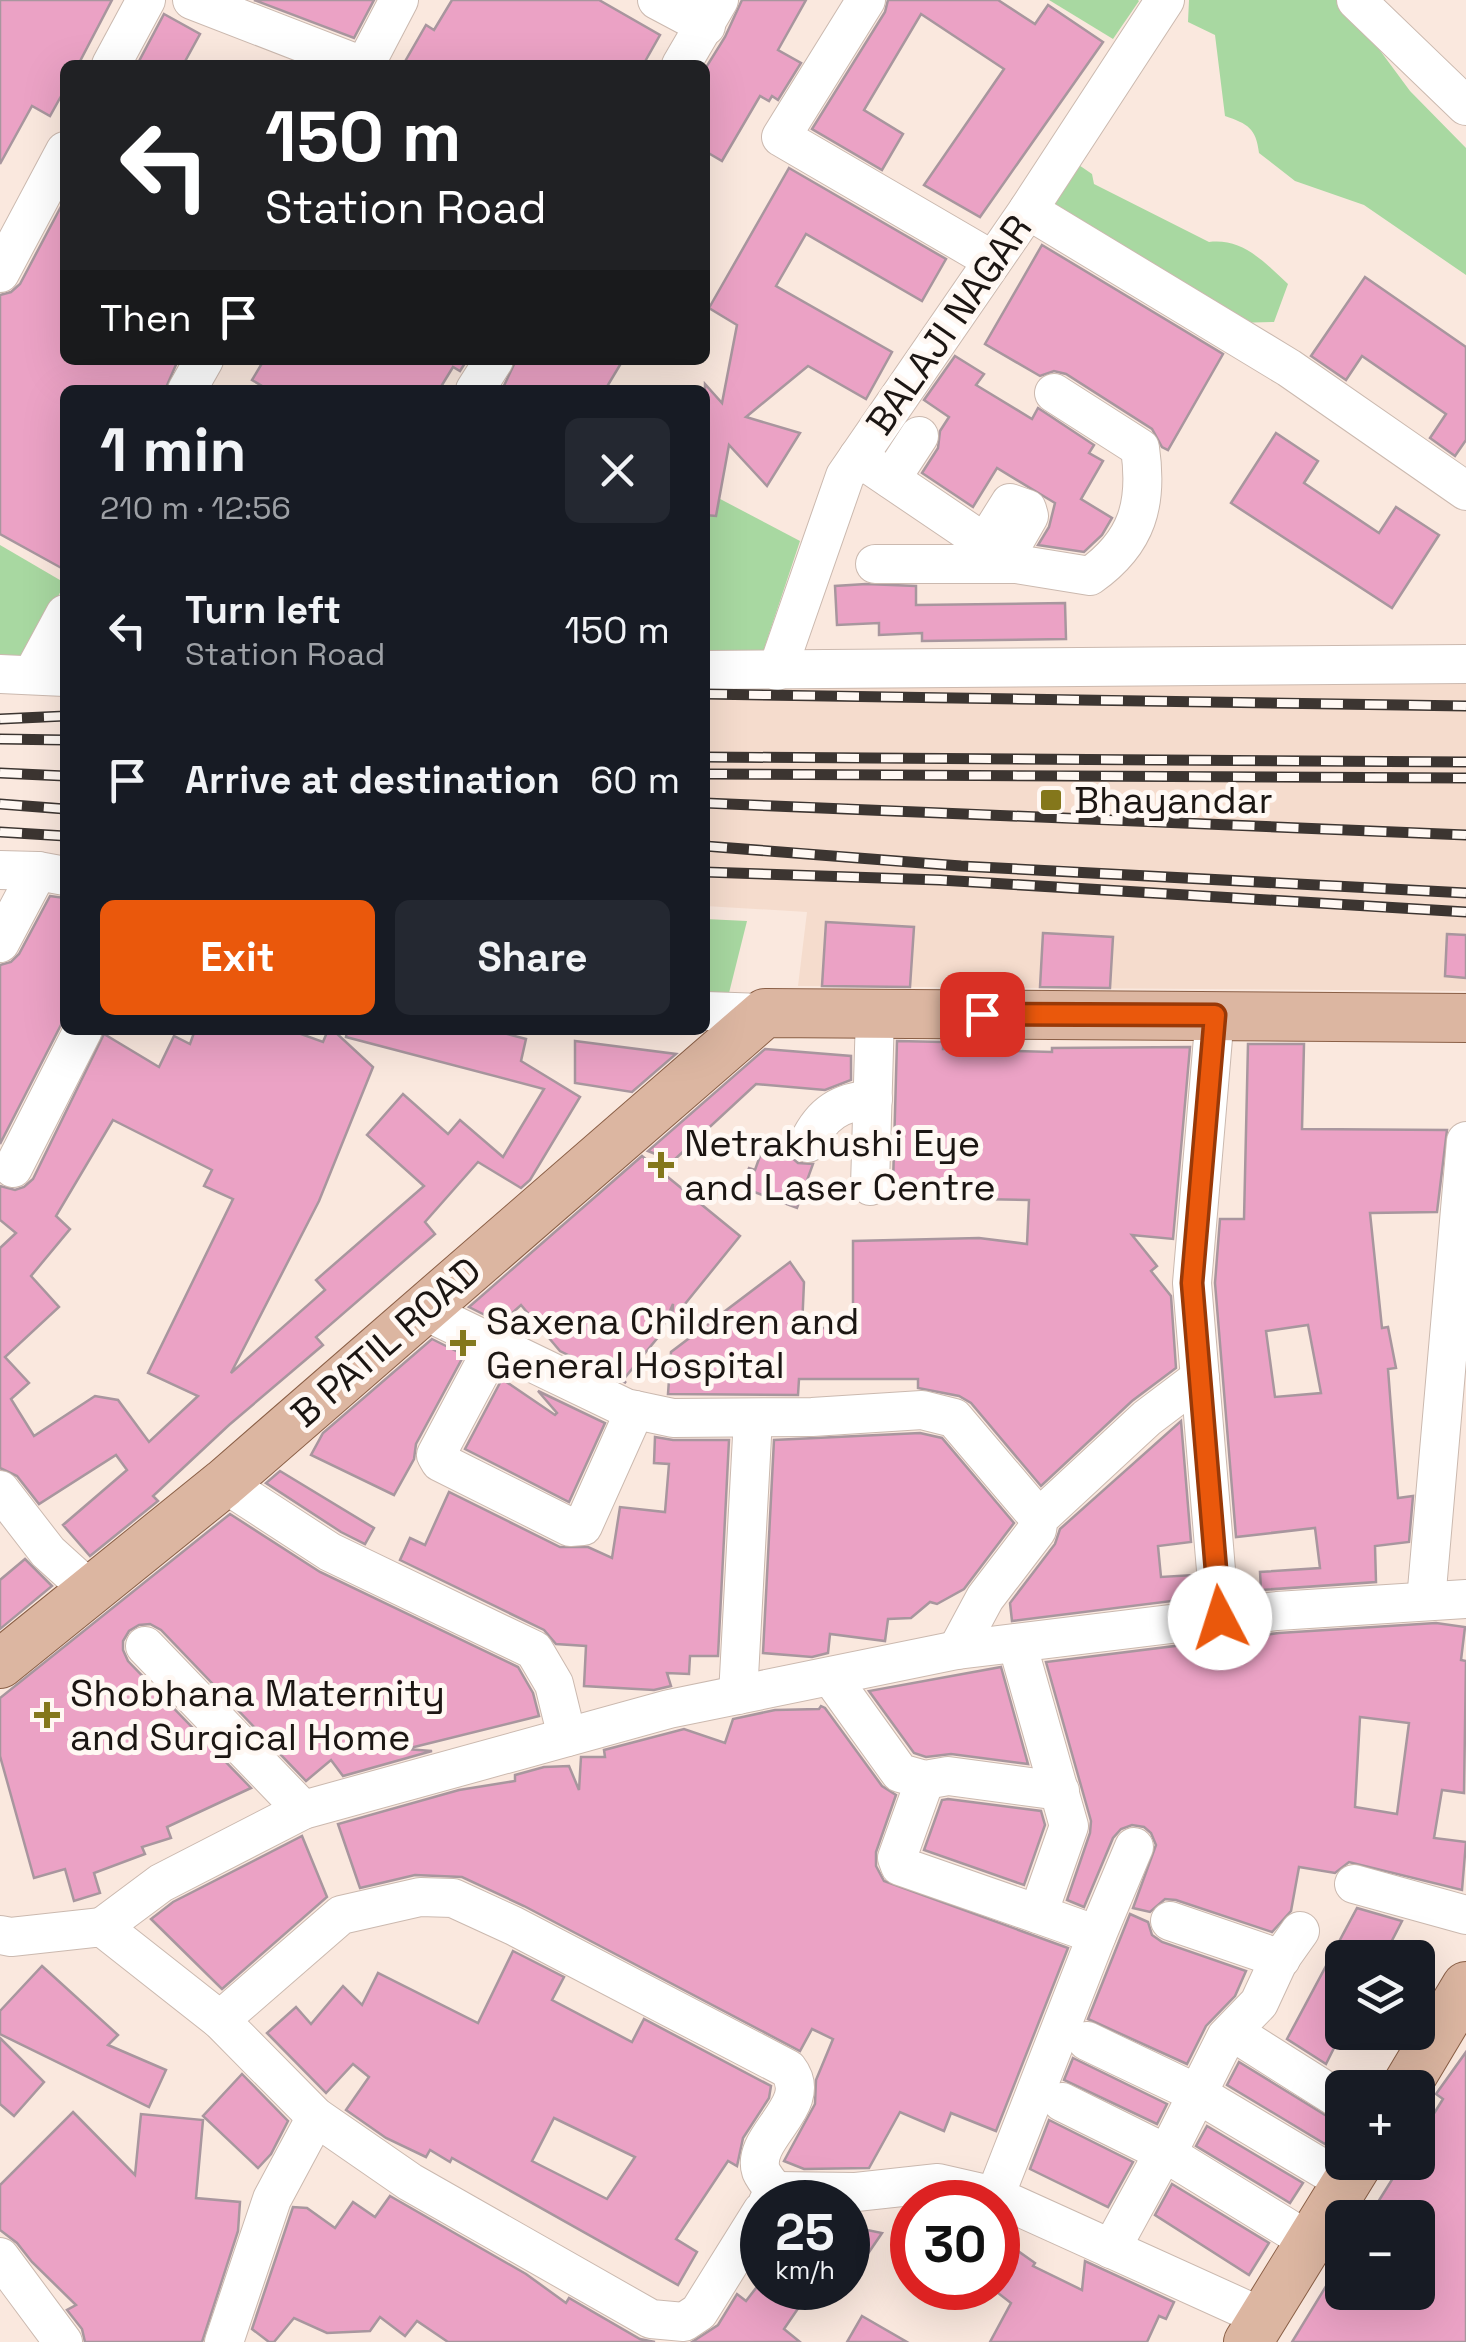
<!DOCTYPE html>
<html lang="en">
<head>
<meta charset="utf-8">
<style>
  :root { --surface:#171b24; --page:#242831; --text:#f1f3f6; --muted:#9ea1a6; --accent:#ea580c }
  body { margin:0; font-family:"Space Grotesk",sans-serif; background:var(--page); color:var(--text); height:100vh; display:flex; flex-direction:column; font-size:38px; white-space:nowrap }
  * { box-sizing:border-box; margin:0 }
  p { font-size:32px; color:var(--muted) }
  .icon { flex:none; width:55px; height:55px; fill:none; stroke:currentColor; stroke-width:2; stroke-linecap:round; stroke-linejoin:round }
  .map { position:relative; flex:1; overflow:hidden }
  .panel { position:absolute; left:60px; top:385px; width:650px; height:650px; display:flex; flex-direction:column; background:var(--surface); border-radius:15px; box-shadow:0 10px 40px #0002 }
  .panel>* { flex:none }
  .guide { position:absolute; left:60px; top:60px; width:650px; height:305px; border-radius:15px; box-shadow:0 10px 40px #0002; background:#202124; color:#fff; overflow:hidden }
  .buttons { position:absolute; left:1325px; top:1940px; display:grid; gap:20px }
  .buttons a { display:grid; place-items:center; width:110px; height:110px; border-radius:15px; background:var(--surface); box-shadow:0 10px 40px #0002; font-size:50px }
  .speed { position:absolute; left:740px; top:2180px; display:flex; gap:20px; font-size:50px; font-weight:700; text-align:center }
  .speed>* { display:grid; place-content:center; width:130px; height:130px; border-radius:50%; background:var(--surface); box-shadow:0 10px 40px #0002; line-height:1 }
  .speed small { font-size:25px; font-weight:400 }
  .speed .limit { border:15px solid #d22; background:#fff; color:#111 }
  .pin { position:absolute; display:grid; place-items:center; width:85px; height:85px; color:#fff; margin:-42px; border-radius:20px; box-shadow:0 5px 15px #0006 }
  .me { position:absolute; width:110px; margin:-55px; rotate:355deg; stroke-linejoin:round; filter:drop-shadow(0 0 8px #0008) }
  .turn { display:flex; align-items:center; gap:35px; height:210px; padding:0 40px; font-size:45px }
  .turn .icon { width:130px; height:130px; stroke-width:2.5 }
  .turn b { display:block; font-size:70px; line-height:85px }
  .then { display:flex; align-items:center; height:95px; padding:0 40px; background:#0003; gap:20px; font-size:38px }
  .round { display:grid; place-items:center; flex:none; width:105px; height:105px; border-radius:15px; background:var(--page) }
  .head { display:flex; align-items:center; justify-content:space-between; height:170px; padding:0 40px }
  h1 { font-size:60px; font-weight:700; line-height:75px }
  .button { display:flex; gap:20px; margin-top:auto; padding:20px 40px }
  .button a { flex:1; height:115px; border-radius:15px; background:var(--accent); color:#fff; font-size:40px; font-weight:700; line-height:115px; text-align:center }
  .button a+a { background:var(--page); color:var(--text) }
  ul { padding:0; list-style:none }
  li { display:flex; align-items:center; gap:30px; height:150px; padding:0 40px }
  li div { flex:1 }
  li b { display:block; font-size:38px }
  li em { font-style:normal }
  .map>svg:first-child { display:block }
  .built { fill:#f5dccd }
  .green { fill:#a8d8a1 }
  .building { fill:#eba2c5; stroke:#a8969e; stroke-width:2.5; fill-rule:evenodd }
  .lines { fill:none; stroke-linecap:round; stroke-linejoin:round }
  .minor-casing { stroke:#cbb9af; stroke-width:40 }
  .major-casing { stroke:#8a5f46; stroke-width:50 }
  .minor { stroke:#fff; stroke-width:38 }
  .major { stroke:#dcb6a1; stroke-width:48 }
  .rail-casing { stroke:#3c3531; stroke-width:11 }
  .rail { stroke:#fff8f3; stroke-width:8; stroke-dasharray:22; stroke-linecap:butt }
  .route-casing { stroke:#983908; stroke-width:25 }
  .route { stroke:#ea580c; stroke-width:18 }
  .poi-dot { fill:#84771b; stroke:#fff8f3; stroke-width:4 }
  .labels { text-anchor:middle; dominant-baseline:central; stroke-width:10; stroke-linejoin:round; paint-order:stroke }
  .street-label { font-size:38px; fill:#1c1613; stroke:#fff8f3 }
  .poi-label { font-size:38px; fill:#1c1613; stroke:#fff8f3; text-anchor:start }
</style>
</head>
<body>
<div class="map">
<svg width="1466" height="2342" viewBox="0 0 1466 2342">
  <rect width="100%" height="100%" fill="#fae8de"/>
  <polygon class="built" points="1466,654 1466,991 798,986 807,912 705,906 705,666"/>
  <g class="green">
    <polygon points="1049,0 1138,0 1139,1 1113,39"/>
    <path d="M1189 0H1339L1350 10 1410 91 1466 148V275L1364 205 1295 181 1259 153C1256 128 1248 124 1225 116L1215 35 1188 22Z"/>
    <path d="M1073 161 1092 174 1094 184 1209 242C1243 238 1264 262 1288 284L1274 322 1235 323 1041 206Z"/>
    <polygon points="705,491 800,541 761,658 705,656"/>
    <polygon points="0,545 65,583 26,658 0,658"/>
    <polygon points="705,919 747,921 728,997 705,995"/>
  </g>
  <g class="building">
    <polygon points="0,0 112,0 78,65 65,65 65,89 50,116 32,106 0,164"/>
    <polygon points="254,0 374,0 354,38"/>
    <polygon points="452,0 599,0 660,35 643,65 403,65 426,25 434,30"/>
    <polygon points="742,0 806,0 778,50 801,63 778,100 772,96 769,101 760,96 722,161 705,151 705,69 725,37"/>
    <polygon points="888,0 998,0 1035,24 1048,5 1103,42 980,217 924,185 1004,69 921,14 864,110 903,134 882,170 812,129 885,12"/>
    <polygon points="164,14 200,34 183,65 137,65"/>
    <polygon points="789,168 946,259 922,301 806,234 776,286 892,352 866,399 808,366 746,417 800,433 767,486 729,445 716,516 705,515 705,384 722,403 737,325 709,308"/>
    <polygon points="65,199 65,360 178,360 165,390 65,390 65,570 0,534 0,295 11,292 20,284"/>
    <polygon points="1042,245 1223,354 1168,450 1162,447 1152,429 1066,374 1054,371 1040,376 985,344"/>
    <polygon points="1365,277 1466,347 1466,440 1455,456 1430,438 1446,414 1362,356 1346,380 1311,356"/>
    <polygon points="955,356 984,374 976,385 1032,419 1038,408 1094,445 1089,453 1103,461 1081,499 1112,518 1102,535 1084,552 1038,545 1049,527 1055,503 997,468 973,507 922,473 938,448 940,431 949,417 924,400"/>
    <polygon points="264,360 467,360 460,371 453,367 439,390 269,390 252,380"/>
    <polygon points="516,360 623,360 605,390 502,390"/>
    <polygon points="1276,433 1318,461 1304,483 1379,533 1396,507 1439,535 1392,608 1231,503"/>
    <polygon points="866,584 916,586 916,605 1065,603 1066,639 922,641 922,633 879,635 879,623 837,625 835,586"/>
    <polygon points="50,896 65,898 65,1017 0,1144 0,965 11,962 19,954"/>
    <polygon points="826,922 914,927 910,987 822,986"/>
    <polygon points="1043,933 1113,937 1110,988 1040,987"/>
    <polygon points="1447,934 1466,935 1466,978 1445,976"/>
    <path d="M195 1030H290L323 1042 328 1030H333L373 1067 319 1201 231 1373 325 1290 316 1280 424 1186 367 1135 403 1094 448 1134 460 1120 503 1157 544 1089 346 1037 347 1030H492L526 1039 521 1061 580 1097 530 1180 521 1188 478 1162 425 1222 435 1234 316 1337 323 1345 229 1425 153 1496 158 1501 90 1556 63 1525 127 1470 116 1455 39 1504 17 1476 0 1468V1248L16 1233 0 1220V1186L15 1190 24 1187 33 1179 104 1034 159 1067 174 1036 190 1044ZM113 1120 212 1170 204 1186 233 1199 148 1373 198 1396 149 1442 118 1400 95 1396 34 1436 11 1399 29 1383 5 1357 59 1307 31 1276 70 1229 56 1216Z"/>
    <polygon points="575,1041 676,1054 632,1092 575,1083"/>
    <polygon points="897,1041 943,1042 943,1049 1052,1052 1052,1048 1190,1047 1173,1239 1132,1235 1157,1266 1151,1271 1171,1296 1176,1368 1132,1401 1041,1486 971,1403 959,1396 918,1388 918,1379 799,1379 798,1395 668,1394 671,1352 790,1262 804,1282 802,1328 853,1328 853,1241 979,1238 1027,1244 1029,1200 977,1199 978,1185 893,1184"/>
    <path d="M1248 1044H1304L1302 1129 1447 1130 1437 1212 1370 1213 1382 1328 1388 1327 1396 1368 1388 1369 1398 1498 1413 1496 1409 1542 1375 1546 1376 1582 1261 1590 1260 1572 1320 1568 1315 1528 1236 1537 1215 1283 1220 1219H1244ZM1308 1325 1321 1393 1275 1397 1266 1331Z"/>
    <polygon points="765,1049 851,1056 851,1080 825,1090 756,1084 673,1161 648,1151"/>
    <polygon points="764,1145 789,1155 798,1163 813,1164 797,1208 741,1187 749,1168 755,1170"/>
    <polygon points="642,1156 740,1236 672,1320 673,1304 659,1336 623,1380 626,1383 560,1351 521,1305 501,1323 469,1307"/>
    <polygon points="432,1339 464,1355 416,1444 414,1459 394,1495 311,1455 323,1433"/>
    <polygon points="502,1379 555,1415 557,1413 538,1391 605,1423 569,1502 465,1449"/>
    <polygon points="1181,1421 1191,1542 1158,1546 1161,1577 1194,1575 1196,1598 1012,1621 1010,1603 1055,1544 1060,1529"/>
    <polygon points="920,1433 942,1438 1014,1523 964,1589 937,1604 930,1602 911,1618 888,1619 885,1641 830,1634 828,1653 812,1657 763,1653 774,1440"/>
    <polygon points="655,1437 673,1440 729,1440 718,1656 690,1656 689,1674 667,1673 671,1686 654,1690 584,1686 586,1646 556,1644 544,1630 400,1560 410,1538 425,1545 449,1492 560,1547 588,1547 612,1558 620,1507 665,1512 669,1464 654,1463"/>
    <polygon points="280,1471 374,1528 365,1544 341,1532 266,1483"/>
    <polygon points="230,1514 320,1572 518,1667 533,1693 539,1716 406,1749 432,1751 343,1776 331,1760 306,1781 161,1630 150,1624 139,1625 129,1631 123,1641 123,1650 128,1661 251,1788 167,1827 171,1838 142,1847 145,1854 94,1873 100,1893 74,1901 65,1869 34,1878 0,1756 0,1698"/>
    <polygon points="25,1559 52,1586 0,1629 0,1580"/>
    <path d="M1436 1623 1465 1627 1461 1660 1466 1661 1464 1793 1442 1790 1434 1838 1466 1842 1462 1890 1349 1862 1335 1873 1299 1867 1291 1911 1272 1932 1176 1900 1165 1899 1150 1912 1133 1908 1156 1845 1151 1833 1144 1827 1132 1825 1121 1829 1113 1838 1084 1907 1067 1900 1090 1833 1091 1821 1046 1662 1279 1633ZM1360 1717 1409 1723 1397 1814 1355 1807Z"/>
    <polygon points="1001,1667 1028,1764 951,1754 926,1757 914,1753 869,1691"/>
    <polygon points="821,1706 825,1708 882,1786 896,1795 876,1852 876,1866 884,1881 1068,1948 996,2131 951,2113 944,2131 900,2112 869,2168 804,2169 784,2161 815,2104 816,2080 833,2039 812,2029 800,2051 524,1906 462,1877 415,1875 360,1888 338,1824 459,1790 515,1781 515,1775 544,1767 569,1766 579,1790 581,1757 605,1757 604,1750 684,1729 725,1743 733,1719 775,1710 819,1709"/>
    <polygon points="948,1799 1041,1811 1045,1825 1024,1885 924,1850 942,1800"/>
    <polygon points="302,1836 327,1897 222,1989 151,1919 173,1902"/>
    <polygon points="1357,1908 1402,1921 1383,1958 1342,1958 1342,2032 1326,2064 1287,2039"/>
    <polygon points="1130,1914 1148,1922 1152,1935 1162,1942 1246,1971 1235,1996 1206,2026 1187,2064 1088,2019"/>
    <path d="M513 1951 564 1977 552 2000 632 2042 644 2019 771 2086 769 2098 743 2138 737 2166 728 2161 676 2239 697 2252 678 2285 452 2158 450 2162 430 2150 426 2157 386 2138 346 2110 369 2077 353 2064 326 2093 267 2033 296 2007 311 2024 343 1986 362 2005 378 1973 478 2023ZM554 2118 635 2157 607 2199 532 2161Z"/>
    <polygon points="42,1966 118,2035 108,2045 166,2070 149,2107 0,2034 0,2011"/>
    <polygon points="0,2038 44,2082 14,2116 0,2104"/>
    <polygon points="1466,2052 1466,2342 1292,2342 1342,2260 1342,2292 1418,2292 1418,2218 1368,2218 1403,2162 1418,2162 1418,2139 1443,2099 1436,2094"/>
    <polygon points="1073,2058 1167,2104 1157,2124 1064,2080"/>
    <polygon points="1239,2062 1338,2123 1325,2144 1227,2085"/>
    <polygon points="242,2074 288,2121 271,2154 258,2168 203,2116"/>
    <polygon points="73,2112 135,2175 141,2114 203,2120 196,2198 240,2202 238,2231 202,2342 85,2342 82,2329 67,2310 76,2305 32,2262 17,2243 0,2230 0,2185"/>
    <polygon points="1049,2120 1133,2162 1108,2207 1030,2169"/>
    <polygon points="1207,2126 1303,2183 1290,2203 1196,2146"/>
    <polygon points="1172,2184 1269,2243 1249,2275 1155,2215"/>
    <polygon points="390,2196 526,2274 566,2303 569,2298 640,2339 655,2342 448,2342 417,2321 405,2336 380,2317 370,2331 327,2333 294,2318 274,2342 269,2342 252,2329 293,2207 307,2208 335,2228 353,2202 375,2217"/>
    <polygon points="848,2226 882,2233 848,2283"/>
    <polygon points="998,2237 1035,2263 1033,2266 1082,2290 1085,2261 1174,2302 1166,2319 1159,2316 1147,2342 990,2342 1011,2303 998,2293"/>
    <polygon points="756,2288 812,2288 784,2329 800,2342 692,2342 718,2325 737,2294 746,2301"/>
    <polygon points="862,2316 907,2342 847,2342"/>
  </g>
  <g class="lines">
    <defs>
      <g id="minor">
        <polyline points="192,0 360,65"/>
        <polyline points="657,0 706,26"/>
        <polyline points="866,0 781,137 992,260"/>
        <polyline points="1356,0 1466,106"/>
        <polyline points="111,65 146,0"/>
        <polyline points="365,65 399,0"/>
        <polyline points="681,65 719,0"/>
        <polyline points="1028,210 1289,368 1466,491"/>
        <polyline points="0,273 65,151"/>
        <polyline points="187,390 204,360"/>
        <polyline points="475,390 494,360"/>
        <polyline points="858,457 1016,564"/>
        <polyline points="891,479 919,436"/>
        <polyline points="985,543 1010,503 1027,509 1029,516 1006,556"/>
        <path d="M875 564H1016L1090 576C1138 542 1148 503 1140 448L1054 393"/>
        <polyline points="705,670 1466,664"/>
        <polyline points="777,671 845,476 1028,210 1165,0"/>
        <polyline points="0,674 65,677"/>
        <polyline points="32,675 65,614"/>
        <polyline points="0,870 38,871 65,876"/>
        <polyline points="0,943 38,871"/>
        <polyline points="705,1011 765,1013"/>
        <polyline points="1215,1015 1192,1283 1220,1618"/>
        <path d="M808 1143C822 1113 840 1102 873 1099"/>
        <polyline points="13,1168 83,1030"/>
        <polyline points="870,1186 875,1015"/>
        <polyline points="423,1310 626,1408 673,1418 812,1417 922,1410 954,1418 1039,1518"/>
        <polyline points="494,1346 436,1455 440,1462 570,1527 583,1526 635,1410"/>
        <polyline points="224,1483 330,1552 534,1650 554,1684 567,1737"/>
        <polyline points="0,1490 48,1552 91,1591"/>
        <polyline points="1426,1601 1466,1141"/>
        <polyline points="1017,1643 1069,1826 1038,1914 1097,1935"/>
        <polyline points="145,1646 303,1810"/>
        <polyline points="957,1650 985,1598 1037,1530 1039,1518 1147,1418 1200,1378"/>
        <polyline points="831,1677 900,1773 925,1780 948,1776 1060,1791"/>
        <polyline points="738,1695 753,1418"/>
        <polyline points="925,1780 897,1858 900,1866 1038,1914"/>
        <polyline points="1354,1884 1466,1915"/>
        <polyline points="1170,1921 1281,1959"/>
        <polyline points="102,1927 161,1883 303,1810 669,1709 957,1650 1277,1611 1466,1599"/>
        <polyline points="0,1935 11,1937 102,1927 220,2020 316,2117 410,2182 651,2319 684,2322 699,2312 762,2211"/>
        <path d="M220 2020 341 1915 420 1897 453 1898 514 1926 788 2069C816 2105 750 2137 761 2171 764 2178 770 2185 775 2191"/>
        <polyline points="1233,2032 1342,2101"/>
        <polyline points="1087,2041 1196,2093 1347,2183"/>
        <polyline points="1062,2102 1167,2154 1310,2242"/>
        <polyline points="995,2196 1097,1935 1134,1847"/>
        <polyline points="768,2202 775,2191 856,2192 938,2183 995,2196 1264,2318"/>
        <polyline points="1111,2249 1158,2163 1167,2154 1226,2037 1259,2003 1278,1962 1300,1931"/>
        <polyline points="0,2257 63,2342"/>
        <polyline points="224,2342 272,2199 316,2117"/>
      </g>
      <g id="major">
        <polyline points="0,1664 224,1483 765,1013 1466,1018"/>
        <polyline points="1405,2088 1466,1986"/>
        <polyline points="1248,2342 1359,2162"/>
      </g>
    </defs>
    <use href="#minor" class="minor-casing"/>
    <use href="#major" class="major-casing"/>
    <use href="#minor" class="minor"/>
    <use href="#major" class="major"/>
    <defs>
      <g id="rail">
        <polyline points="705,694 1466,706"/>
        <polyline points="0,719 65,716"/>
        <polyline points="0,739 65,740"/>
        <polyline points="705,757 1466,762"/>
        <polyline points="0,773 65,776"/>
        <polyline points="705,774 1466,778"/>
        <polyline points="705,803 1466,835"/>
        <polyline points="0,804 65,809"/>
        <polyline points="0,832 65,836"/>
        <polyline points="705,846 961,866 1466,893"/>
        <polyline points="705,872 940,880 1466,912"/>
      </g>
    </defs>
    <use href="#rail" class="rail-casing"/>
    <use href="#rail" class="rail"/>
  </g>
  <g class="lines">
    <defs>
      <polyline id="route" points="982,1014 1215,1015 1192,1283 1220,1618"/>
    </defs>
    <use href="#route" class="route-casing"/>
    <use href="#route" class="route"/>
  </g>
  <g class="poi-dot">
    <rect x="1039" y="788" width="24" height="24" rx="5"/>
    <path d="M656 1150h10v10h10v10h-10v10h-10v-10h-10v-10h10z"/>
    <path d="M458 1328h10v10h10v10h-10v10h-10v-10h-10v-10h10z"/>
    <path d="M42 1700h10v10h10v10h-10v10h-10v-10h-10v-10h10z"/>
  </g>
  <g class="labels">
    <g class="street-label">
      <text transform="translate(949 325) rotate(-55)">BALAJI NAGAR</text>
      <text transform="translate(386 1342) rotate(-41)">B PATIL ROAD</text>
    </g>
    <g class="poi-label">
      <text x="1074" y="800">Bhayandar</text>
      <text x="684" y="1143">Netrakhushi Eye<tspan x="684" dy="44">and Laser Centre</tspan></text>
      <text x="486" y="1321">Saxena Children and<tspan x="486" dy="44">General Hospital</tspan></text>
      <text x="70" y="1693">Shobhana Maternity<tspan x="70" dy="44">and Surgical Home</tspan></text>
    </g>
  </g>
</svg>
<div class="buttons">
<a><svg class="icon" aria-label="layers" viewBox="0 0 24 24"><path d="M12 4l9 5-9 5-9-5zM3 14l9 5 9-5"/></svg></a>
<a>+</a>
<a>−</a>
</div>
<div class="speed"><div>25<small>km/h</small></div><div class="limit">30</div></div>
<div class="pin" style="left:982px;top:1014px;background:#d93025"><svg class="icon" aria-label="arrive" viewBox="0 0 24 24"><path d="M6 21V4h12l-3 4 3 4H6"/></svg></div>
<svg class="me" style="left:1220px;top:1618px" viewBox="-20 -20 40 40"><circle r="19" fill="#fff"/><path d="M0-13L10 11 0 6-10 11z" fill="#ea580c"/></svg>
<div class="guide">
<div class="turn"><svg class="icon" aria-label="left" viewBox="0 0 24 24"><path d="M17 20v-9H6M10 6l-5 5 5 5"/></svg><div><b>150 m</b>Station Road</div></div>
<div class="then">Then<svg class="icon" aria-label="arrive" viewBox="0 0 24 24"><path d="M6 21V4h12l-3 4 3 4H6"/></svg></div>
</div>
<section class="panel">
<div class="head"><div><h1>1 min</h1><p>210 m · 12:56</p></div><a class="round"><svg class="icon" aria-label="close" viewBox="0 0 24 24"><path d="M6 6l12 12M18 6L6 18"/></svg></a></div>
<ul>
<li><svg class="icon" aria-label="left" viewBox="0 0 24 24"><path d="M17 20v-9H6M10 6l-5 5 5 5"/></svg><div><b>Turn left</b><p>Station Road</p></div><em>150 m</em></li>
<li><svg class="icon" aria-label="arrive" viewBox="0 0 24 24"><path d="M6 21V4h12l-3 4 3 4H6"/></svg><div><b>Arrive at destination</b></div><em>60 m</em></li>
</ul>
<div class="button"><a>Exit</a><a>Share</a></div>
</section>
</div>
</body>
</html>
